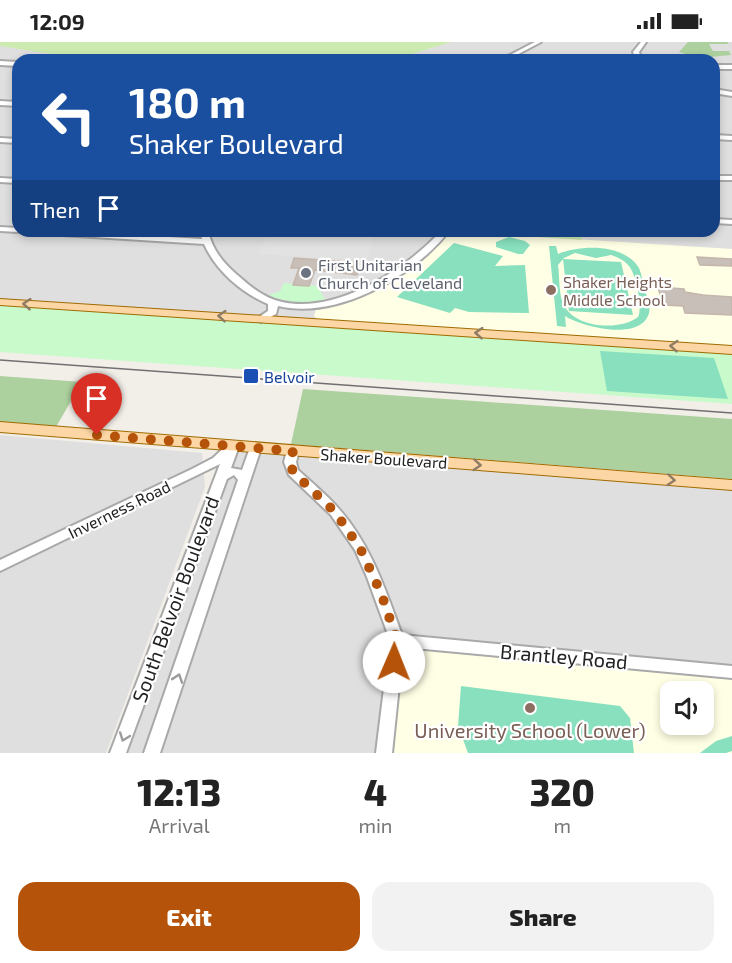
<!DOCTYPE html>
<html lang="en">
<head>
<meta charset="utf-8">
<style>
  :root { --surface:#fff; --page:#f2f2f2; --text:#222; --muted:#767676; --accent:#b45309 }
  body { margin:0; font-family:"Exo 2",sans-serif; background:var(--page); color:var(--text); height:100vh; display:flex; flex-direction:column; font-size:22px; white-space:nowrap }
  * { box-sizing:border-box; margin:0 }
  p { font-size:20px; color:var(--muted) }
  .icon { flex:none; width:33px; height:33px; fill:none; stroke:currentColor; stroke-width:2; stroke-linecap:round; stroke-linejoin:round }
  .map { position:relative; height:711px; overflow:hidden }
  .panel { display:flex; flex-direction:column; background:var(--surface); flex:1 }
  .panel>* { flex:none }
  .guide { position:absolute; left:12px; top:12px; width:708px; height:183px; border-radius:18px; box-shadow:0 3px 9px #0003; background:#1a4fa0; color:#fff; overflow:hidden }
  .fabs { position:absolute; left:660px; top:639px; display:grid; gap:12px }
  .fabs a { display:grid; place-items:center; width:54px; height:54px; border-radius:12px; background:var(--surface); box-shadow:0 3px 9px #0003; font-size:30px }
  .pin { position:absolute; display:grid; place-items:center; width:51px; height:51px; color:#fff; margin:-62px -26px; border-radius:50% 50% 50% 0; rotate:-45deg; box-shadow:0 0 6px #0007 }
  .pin .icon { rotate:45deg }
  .me { position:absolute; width:66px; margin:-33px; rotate:1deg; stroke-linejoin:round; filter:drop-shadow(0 0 4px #0008) }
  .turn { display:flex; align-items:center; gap:21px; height:126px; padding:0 18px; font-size:27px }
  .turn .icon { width:78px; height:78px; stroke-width:2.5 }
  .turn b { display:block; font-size:42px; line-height:51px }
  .then { display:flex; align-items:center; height:57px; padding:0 18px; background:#0003; gap:12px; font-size:22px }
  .eta { display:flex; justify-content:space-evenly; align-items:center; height:102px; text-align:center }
  .eta b { font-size:36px; font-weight:800; line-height:42px }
  .button { display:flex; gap:12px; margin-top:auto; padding:12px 18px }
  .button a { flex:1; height:69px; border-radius:18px; background:var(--accent); color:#fff; font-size:24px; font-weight:800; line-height:69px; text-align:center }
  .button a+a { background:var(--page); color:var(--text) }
  .status { display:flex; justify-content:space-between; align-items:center; height:42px; padding:0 30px; background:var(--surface); direction:ltr }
  .status svg { height:16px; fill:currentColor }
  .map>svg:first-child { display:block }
  .residential { fill:#e0dfdf; fill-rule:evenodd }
  .education { fill:#ffffe5; fill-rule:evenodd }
  .grass { fill:#cdebb0 }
  .forest { fill:#add19e }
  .park { fill:#c8facc }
  .pitch { fill:#88e0be; fill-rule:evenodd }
  .parking { fill:#e2e2e2 }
  .building { fill:#c7bfb8; stroke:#c4b6ab; stroke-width:1.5 }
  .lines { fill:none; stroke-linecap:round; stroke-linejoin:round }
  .minor-casing { stroke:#a9a9a9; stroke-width:4 }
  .major-casing { stroke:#a06b00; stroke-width:2 }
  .minor { fill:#fff; fill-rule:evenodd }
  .major { fill:#fcd6a4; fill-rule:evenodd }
  .tram { stroke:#707070; stroke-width:1.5 }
  .oneway { stroke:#8f7c63 }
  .oneway2 { stroke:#9c9c9c }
  .route { stroke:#b45309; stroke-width:10; stroke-dasharray:0 18 }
  .worship-dot { fill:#6b7280; stroke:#fff; stroke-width:2 }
  .education-dot { fill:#8d6e63; stroke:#fff; stroke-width:2 }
  .transit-dot { fill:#1a4fb4; stroke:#fff; stroke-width:2 }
  .labels { text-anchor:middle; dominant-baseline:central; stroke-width:4.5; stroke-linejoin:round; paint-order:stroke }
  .worship-label { font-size:16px; fill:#5b616d; stroke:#fff; text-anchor:start }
  .education-label { font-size:16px; fill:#785e54; stroke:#fff; text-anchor:start }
  .transit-label { font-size:16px; fill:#164399; stroke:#fff; text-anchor:start }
  .street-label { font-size:16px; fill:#222; stroke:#fff }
  .near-street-label { font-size:20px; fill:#222; stroke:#fff }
  .near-education-label { font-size:20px; fill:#785e54; stroke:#fff }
</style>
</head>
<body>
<div class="status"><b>12:09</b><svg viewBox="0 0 49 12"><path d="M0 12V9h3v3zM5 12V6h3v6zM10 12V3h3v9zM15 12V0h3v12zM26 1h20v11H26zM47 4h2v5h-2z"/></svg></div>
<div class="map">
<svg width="732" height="711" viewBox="0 0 732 711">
  <rect width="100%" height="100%" fill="#f2efe9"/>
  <g class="residential">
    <polygon points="452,0 732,0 732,308 0,260 0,4 83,15 89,18 18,18 18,189 714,189 714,18 391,18"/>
    <polygon points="0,393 202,411 205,445 106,711 0,711"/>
    <path d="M233 404 732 443V711H118ZM670 650H704V682H670Z"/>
  </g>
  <g class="education">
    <polygon points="448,189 732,207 732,305 319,278 314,274 316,267 340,259 409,227 433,209"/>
    <path d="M397 598 732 630V711H384ZM670 650H704V682H670Z"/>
  </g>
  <g class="grass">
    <polygon points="0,0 452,0 391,18 89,18 0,4"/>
    <polygon points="450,189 582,189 582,198"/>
  </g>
  <g class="forest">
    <polygon points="688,0 727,0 729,2 709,2 713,9 729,9 731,13 699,16 679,10"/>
    <polygon points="0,334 82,340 56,385 0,381"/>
    <polygon points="303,347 732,377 732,437 291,402"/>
  </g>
  <g class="park">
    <polygon points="284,241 318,244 325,258 298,261 267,254 280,249"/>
    <polygon points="0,260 732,308 732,362 0,310"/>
  </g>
  <g class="pitch">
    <polygon points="509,195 525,199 530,203 523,212 518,212 496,205 496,200"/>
    <polygon points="454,201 503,214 495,224 525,223 529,271 469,270 455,266 450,271 397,255"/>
    <path d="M549 204H556L558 212C580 203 624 201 639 226 642 233 643 241 645 249 647 255 651 264 649 271 641 300 582 285 565 274L566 285 557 284ZM575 211 596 216 611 213C617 215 624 218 628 223 636 230 643 266 638 275 620 289 577 286 565 265 558 255 560 235 558 223L564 216Z"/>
    <polygon points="563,217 621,220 633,273 569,269"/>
    <polygon points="600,309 714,316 728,357 607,349"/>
    <polygon points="461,644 620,664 630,676 634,711 468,711 458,684"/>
    <polygon points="732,694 732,709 726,711 700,711 716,699"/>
  </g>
  <polygon class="parking" points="269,189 375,189 368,218 259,212"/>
  <g class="building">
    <polygon points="697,215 732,217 732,224 700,223"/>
    <polygon points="294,216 346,220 360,220 357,233 315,228 309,244 293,243 299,226 291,226"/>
    <polygon points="658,245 684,247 685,250 703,253 732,255 732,273 685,271 683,264 663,263"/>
  </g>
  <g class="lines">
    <defs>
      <g id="minor">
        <polygon points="535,0 541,0 507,18 500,18"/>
        <polygon points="641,0 646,0 639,10 642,18 636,18 633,10"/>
        <polygon points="0,19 18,20 18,24 0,23"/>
        <rect x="714" y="23" width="18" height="4"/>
        <polygon points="714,47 732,50 732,54 714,51"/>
        <polygon points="0,59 18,60 18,64 0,63"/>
        <polygon points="714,93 732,94 732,98 714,97"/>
        <polygon points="0,96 18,97 18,101 0,100"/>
        <rect x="714" y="134" width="18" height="4"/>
        <polygon points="0,136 18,137 18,141 0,140"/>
        <polygon points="714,177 732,178 732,182 714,181"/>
        <polygon points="0,185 18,186 18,189 21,189 18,190 0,189"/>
        <path d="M26 189H68L202 197 200 189H208C213 210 225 223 242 237 253 247 267 257 282 260 337 272 405 228 441 189H449C413 235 337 278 278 264L276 272 261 280 256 277 268 269V262C242 251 216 229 204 202L30 191Z"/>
        <polygon points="233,400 239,404 231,426 242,428 251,403 259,403 261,406 160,711 144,711 238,438 234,433 227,437 126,711 110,711 220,422 0,529 0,518 192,427 213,416 229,401"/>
        <path d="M293 405 299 409 296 420 298 428C312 441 327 453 339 467 371 503 386 549 402 593L732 624V636L403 605 392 711H376L390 598 367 535 355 508 331 473 289 433 284 420 287 409Z"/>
      </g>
      <g id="major">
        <polygon points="0,257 732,304 732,312 0,263"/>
        <polygon points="0,380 732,438 732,448 0,390"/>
      </g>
    </defs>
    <use href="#minor" class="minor-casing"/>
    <use href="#major" class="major-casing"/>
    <use href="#minor" class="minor"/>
    <use href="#major" class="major"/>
    <polyline class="tram" points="0,318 732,371"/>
  </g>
  <defs><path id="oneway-chevron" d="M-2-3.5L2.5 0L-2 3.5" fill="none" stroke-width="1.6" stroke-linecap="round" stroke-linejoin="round" transform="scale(1.5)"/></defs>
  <g class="oneway">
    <use href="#oneway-chevron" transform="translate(27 262) rotate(-176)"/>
    <use href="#oneway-chevron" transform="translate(222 274) rotate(-176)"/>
    <use href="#oneway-chevron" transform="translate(479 291) rotate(-176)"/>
    <use href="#oneway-chevron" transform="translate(674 304) rotate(-176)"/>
    <use href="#oneway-chevron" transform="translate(477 423) rotate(4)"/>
    <use href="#oneway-chevron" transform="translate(671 438) rotate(5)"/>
  </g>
  <g class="oneway2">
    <use href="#oneway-chevron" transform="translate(178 636) rotate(-71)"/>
    <use href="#oneway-chevron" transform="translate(124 695) rotate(110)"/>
  </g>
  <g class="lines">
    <polyline class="route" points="97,393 293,409 290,420 293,430 335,470 360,506 381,551 397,598 394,620"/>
  </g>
  <circle class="worship-dot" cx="306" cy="231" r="6"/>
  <g class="education-dot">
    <circle cx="551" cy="248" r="6"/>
    <circle cx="530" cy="666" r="6"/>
  </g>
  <rect class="transit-dot" x="243" y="326" width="16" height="16" rx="3"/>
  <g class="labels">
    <g class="worship-label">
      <text x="318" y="222">First Unitarian<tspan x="318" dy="18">Church of Cleveland</tspan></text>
    </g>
    <g class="education-label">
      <text x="563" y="239">Shaker Heights<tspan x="563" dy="18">Middle School</tspan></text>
    </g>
    <g class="transit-label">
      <text x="264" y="334">Belvoir</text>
    </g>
    <g class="street-label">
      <text transform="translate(384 416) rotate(4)">Shaker Boulevard</text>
      <text transform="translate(119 467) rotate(-26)">Inverness Road</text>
    </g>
    <g class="near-street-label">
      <text transform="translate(175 557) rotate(-70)">South Belvoir Boulevard</text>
      <text transform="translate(564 614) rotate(5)">Brantley Road</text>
    </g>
    <g class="near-education-label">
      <text x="530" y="688">University School (Lower)</text>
    </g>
  </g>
</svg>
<div class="fabs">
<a><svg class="icon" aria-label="sound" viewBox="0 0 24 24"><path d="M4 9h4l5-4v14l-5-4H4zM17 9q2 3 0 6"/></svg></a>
</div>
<div class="pin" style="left:97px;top:393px;background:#d93025"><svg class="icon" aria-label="arrive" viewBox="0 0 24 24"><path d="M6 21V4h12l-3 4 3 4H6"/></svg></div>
<svg class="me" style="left:394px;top:620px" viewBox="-20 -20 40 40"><circle r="19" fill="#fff"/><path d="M0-13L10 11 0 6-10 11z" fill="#b45309"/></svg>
<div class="guide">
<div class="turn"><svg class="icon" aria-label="left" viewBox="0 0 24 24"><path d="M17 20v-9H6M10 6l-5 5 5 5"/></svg><div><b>180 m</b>Shaker Boulevard</div></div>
<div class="then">Then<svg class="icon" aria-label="arrive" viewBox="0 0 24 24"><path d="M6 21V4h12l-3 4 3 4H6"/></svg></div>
</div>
</div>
<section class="panel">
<div class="eta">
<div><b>12:13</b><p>Arrival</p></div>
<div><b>4</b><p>min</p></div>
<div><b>320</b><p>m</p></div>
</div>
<div class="button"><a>Exit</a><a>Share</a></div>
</section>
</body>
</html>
